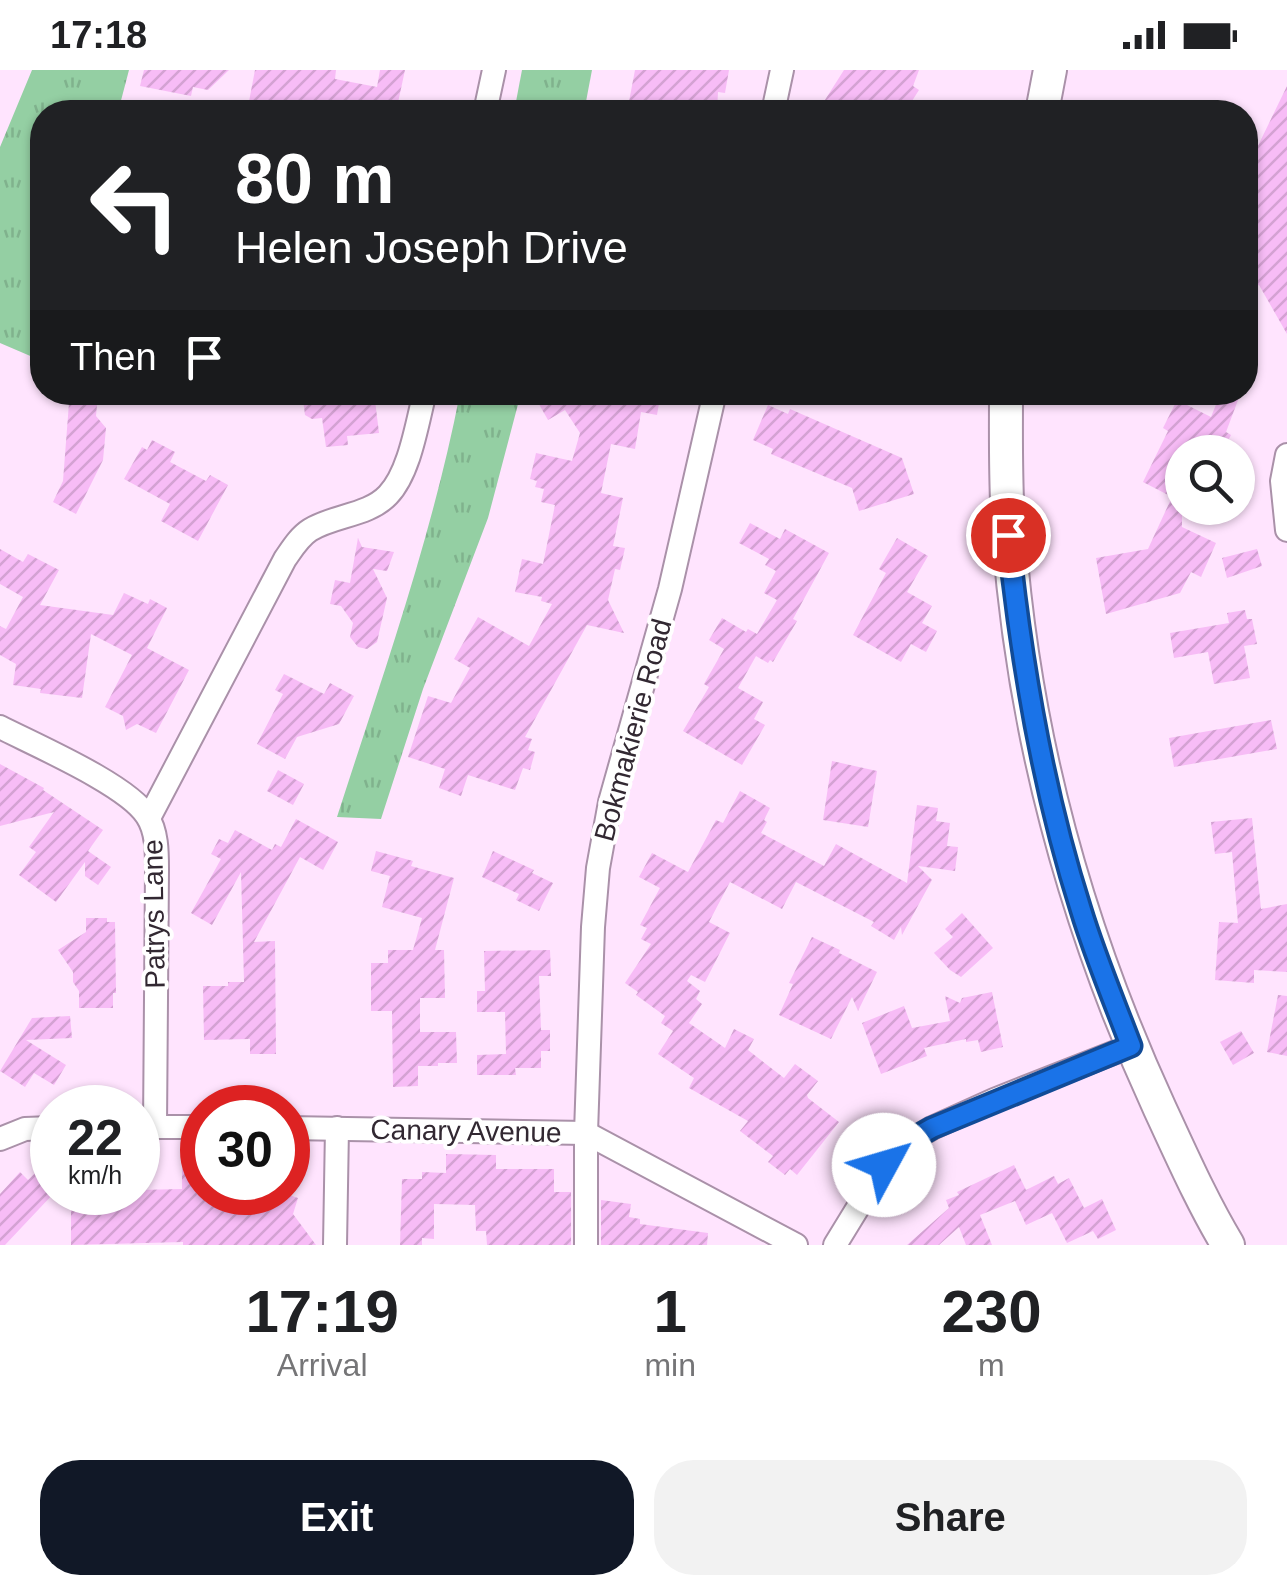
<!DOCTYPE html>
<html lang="en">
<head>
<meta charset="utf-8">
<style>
  :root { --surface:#fff; --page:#f2f2f2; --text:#202124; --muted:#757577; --accent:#111827 }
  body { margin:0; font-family:Arial,sans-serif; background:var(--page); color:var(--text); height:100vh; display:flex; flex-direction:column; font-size:38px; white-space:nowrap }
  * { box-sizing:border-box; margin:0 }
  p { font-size:32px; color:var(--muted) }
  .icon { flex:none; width:55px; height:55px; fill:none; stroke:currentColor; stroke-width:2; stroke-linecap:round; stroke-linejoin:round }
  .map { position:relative; height:1175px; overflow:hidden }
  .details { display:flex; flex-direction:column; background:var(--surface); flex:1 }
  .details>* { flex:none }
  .hud { position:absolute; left:30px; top:30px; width:1228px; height:305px; border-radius:40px; box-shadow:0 2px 8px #0004; background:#202124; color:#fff; overflow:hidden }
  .controls { position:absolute; left:1165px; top:365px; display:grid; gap:20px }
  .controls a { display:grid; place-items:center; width:90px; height:90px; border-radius:50%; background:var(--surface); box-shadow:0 2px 8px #0004; font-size:50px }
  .speed { position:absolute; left:30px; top:1015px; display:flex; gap:20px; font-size:50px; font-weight:700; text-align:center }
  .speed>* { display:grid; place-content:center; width:130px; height:130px; border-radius:50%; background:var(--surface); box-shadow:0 2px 8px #0004; line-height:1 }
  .speed small { font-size:25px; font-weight:400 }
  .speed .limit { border:15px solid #d22; background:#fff; color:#111 }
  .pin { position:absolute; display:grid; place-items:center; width:85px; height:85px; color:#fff; margin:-42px; border:5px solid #fff; border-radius:50%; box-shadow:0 2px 10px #0007 }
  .me { position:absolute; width:110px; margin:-55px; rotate:51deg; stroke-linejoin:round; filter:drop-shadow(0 0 8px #0008) }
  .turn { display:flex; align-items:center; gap:35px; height:210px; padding:0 40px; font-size:45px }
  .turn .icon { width:130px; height:130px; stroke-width:2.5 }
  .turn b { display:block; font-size:70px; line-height:85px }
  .then { display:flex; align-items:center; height:95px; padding:0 40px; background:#0003; gap:20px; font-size:38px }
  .eta { display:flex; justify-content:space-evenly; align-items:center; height:170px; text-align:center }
  .eta b { font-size:60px; font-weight:700; line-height:70px }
  .action { display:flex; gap:20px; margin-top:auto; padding:20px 40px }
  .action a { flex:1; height:115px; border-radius:40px; background:var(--accent); color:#fff; font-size:40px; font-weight:700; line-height:115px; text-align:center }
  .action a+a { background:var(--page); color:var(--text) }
  .status { display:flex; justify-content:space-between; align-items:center; height:70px; padding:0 50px; background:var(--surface); direction:ltr }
  .status svg { height:28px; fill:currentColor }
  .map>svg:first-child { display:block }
  .grass { fill:url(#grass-tufts) }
  .building { fill:url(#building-hatch) }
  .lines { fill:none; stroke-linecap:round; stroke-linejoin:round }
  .street-casing { stroke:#aa91a9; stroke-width:26 }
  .secondary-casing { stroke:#aa91a9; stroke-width:36 }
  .street { stroke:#fff; stroke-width:22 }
  .secondary { stroke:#fff; stroke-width:32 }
  .route-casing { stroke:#114b97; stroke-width:25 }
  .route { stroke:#1a73e8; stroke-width:18 }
  .labels { text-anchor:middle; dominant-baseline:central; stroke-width:8; stroke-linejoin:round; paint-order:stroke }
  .street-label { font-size:28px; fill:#322832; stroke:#fff }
</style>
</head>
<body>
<div class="status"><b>17:18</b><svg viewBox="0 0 49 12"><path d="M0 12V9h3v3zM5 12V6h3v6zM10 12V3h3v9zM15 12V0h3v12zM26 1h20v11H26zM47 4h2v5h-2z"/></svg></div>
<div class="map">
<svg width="1287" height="1175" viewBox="0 0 1287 1175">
  <defs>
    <pattern id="grass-tufts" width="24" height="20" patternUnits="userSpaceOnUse" patternTransform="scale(2.5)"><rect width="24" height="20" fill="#94cfa3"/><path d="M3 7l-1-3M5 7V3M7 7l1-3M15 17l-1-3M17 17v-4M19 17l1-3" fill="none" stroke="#80b28d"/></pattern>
    <pattern id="building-hatch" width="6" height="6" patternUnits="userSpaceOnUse" patternTransform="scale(2.5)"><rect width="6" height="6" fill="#f7bcf6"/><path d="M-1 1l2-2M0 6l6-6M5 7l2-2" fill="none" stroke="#d4a2d3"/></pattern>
  </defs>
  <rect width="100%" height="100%" fill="#ffe4fe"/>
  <g class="grass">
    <polygon points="32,0 129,0 118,42 42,42 42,291 0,273 0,77"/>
    <polygon points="522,0 592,0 584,42 514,42"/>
    <path d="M460 323H521L488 448 423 619 381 749 337 747C382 607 432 467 460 323Z"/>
  </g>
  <g class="building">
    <polygon points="144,0 229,0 208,20 193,17 191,26 140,16"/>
    <polygon points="255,0 336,0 335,9 377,17 380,0 405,0 396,42 247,42"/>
    <polygon points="635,0 729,0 725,23 718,22 717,42 627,42"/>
    <polygon points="844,0 919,0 913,16 919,20 905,42 837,42 823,33"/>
    <polygon points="1287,16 1287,264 1259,215 1245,222 1245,80 1254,84"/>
    <polygon points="302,322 374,322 379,363 347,366 348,375 326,377 322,348 312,349 305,345"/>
    <polygon points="532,322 661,322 657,345 641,342 635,379 611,374 601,423 623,428 613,476 625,478 620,500 615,499 608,530 624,563 587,555 525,667 532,669 528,680 535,682 530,700 523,698 515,720 468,705 461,726 439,718 445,699 408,687 428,626 451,633 470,598 454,589 478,547 529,576 552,534 541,531 542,527 515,522 522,489 543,494 555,435 541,432 544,419 535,417 537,411 530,409 536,383 572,391 580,363 565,340 548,350"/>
    <polygon points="1221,322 1241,322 1226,362 1231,365 1222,382 1182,382 1182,457 1216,473 1201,507 1191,502 1180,523 1106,544 1096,488 1148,479 1172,427 1143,412 1168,361 1163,358 1177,330 1211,347"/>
    <polygon points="69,333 97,335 96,346 106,358 103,390 76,444 53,432 63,411"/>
    <polygon points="768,335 788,344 790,339 902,388 914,424 859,441 852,418 771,384 773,379 753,370"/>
    <polygon points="152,370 175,382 170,392 206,411 210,405 228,415 198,471 161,451 170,434 124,409 142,377 147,380"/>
    <polygon points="750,453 780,469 785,459 829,483 793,549 797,551 773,592 770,590 768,593 756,586 738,618 763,632 754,649 765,655 742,695 683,661 709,617 704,614 724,579 709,570 722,548 746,562 748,559 757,564 777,530 764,523 776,501 765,495 769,489 739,473"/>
    <polygon points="358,468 362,477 394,482 387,501 373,499 387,528 377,572 367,579 358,577 350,567 353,553 341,536 330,534 335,510 350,513"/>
    <polygon points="897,468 928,486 907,522 932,536 922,553 937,561 926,582 911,574 901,592 853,565 886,503 879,499"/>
    <polygon points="0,479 23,492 28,484 59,500 40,535 113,545 124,523 148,534 150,529 167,538 147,578 189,600 156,663 137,654 126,660 123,646 105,637 132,585 91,564 82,628 40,623 41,619 13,615 16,594 0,585 0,556 6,559 23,527 0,514"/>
    <polygon points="1257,479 1262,496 1227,508 1222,488"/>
    <polygon points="1245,540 1247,549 1252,549 1257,574 1244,576 1250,608 1214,614 1208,582 1174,588 1170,563 1229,553 1227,543"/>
    <polygon points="284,604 324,624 330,613 354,626 339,654 297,667 285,689 257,674 283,624 275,620"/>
    <polygon points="1271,650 1277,679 1174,697 1169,668"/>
    <polygon points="832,691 877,701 868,757 823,750"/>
    <polygon points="0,694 44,718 43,720 103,760 88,781 111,797 98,815 85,806 85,792 56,832 19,805 36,782 29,777 54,742 0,756"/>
    <polygon points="278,700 304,714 293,735 267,721"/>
    <polygon points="740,721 770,738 764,750 767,752 761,763 824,796 836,774 907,813 917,735 938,738 936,751 950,753 947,776 958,777 955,801 918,796 932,810 902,865 901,857 894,870 871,856 874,852 796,812 782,839 730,812 709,852 730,863 705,912 691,905 687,911 700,921 696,929 702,934 689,953 725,978 734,959 754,969 748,980 784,1008 795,994 818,1011 807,1025 808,1028 839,1052 797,1105 790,1099 785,1105 768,1092 773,1086 740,1061 748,1051 689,1018 694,1008 658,984 673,961 661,953 665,946 636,925 638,922 625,913 651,874 641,869 647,858 640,855 660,818 639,807 652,783 688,802 716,750 723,753"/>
    <polygon points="1252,748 1261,839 1287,834 1287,902 1254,900 1254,913 1215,910 1219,852 1238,853 1232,782 1215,784 1211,752"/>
    <polygon points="296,749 338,772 323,800 300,787 254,872 275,871 276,984 250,984 250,969 204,970 203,916 228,916 228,912 244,912 241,802 212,855 191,843 221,789 211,784 219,769 228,773 235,760 272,780 275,774 281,777"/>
    <polygon points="376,781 413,791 411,796 454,808 435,880 444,880 445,928 420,928 420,962 456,962 457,993 438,993 438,996 418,996 418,1016 393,1017 392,941 371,941 371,893 388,893 388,880 413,880 422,848 382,837 390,806 371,801"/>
    <polygon points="493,781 534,800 532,803 553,813 539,841 516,830 519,824 482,807"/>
    <polygon points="962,843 993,878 961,907 950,900 934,883 953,867 945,859"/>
    <polygon points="86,848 107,848 107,852 115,852 116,923 113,923 113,938 79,938 79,921 73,912 73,902 58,880 86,862"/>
    <polygon points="812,867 840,880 839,883 877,902 858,941 852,927 831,969 779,945 793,914 789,913"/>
    <polygon points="550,880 551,906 539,906 541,960 550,960 550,981 541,981 541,998 515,998 516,1005 477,1005 477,985 506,984 505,942 477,942 477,921 485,921 484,881"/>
    <polygon points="992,922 1003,977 981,982 978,970 966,972 966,969 924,978 927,986 881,1004 862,953 904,936 912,958 950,951 945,926 960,933 962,928"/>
    <polygon points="1278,925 1287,926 1287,986 1267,982"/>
    <polygon points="70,946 72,968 26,970 66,995 54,1015 34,1003 25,1017 0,1001 32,948"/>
    <polygon points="1241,961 1254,983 1233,995 1220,972"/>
    <polygon points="446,1084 496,1085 496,1099 554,1099 554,1122 571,1122 571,1175 487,1175 486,1161 476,1161 475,1135 434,1134 434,1169 422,1168 422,1175 400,1175 402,1109 422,1109 422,1102 446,1103"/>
    <polygon points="1014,1095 1026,1120 1054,1106 1058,1114 1069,1108 1084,1138 1102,1129 1116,1160 1098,1169 1093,1161 1067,1173 1052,1143 1026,1155 1015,1131 980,1145 992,1175 966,1175 959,1157 939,1175 907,1175 949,1138 946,1130 959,1125 957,1122"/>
    <polygon points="182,1099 202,1099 202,1122 288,1122 289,1125 298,1128 293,1144 316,1175 183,1175 183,1172 71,1175 71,1122 138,1122 138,1120 182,1119"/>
    <polygon points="20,1102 28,1110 36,1102 55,1122 5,1175 0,1175 0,1124"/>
    <polygon points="601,1130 631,1134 629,1147 640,1149 640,1154 708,1163 707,1175 601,1175"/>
  </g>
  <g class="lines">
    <defs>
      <g id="street">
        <polyline points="485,42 494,0"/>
        <polyline points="773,42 782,0"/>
        <polyline points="1287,385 1282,411 1287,460"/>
        <path d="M0 657C35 675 128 715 147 746 157 761 157 782 157 799L155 1057"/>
        <path d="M149 748 285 489C292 479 299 467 310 460 334 445 368 446 388 425 410 402 417 353 425 322"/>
        <polyline points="138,1057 202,1057"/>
        <polyline points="288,1058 586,1063 796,1175"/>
        <polyline points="0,1069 25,1059 52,1058"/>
        <polyline points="335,1175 337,1058"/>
        <polyline points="586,1175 586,1063 593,857 598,798 610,732 670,519 715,322"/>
        <polyline points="835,1175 884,1095 903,1075 932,1058 994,1030 1131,976"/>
      </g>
      <g id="secondary">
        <polyline points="1042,42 1050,0"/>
        <path d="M1006 322C1006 371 1005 419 1009 467 1024 665 1077 859 1160 1039 1181 1084 1202 1132 1228 1175"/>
      </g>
    </defs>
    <use href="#street" class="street-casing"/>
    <use href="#secondary" class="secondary-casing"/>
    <use href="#street" class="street"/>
    <use href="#secondary" class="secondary"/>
  </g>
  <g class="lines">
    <defs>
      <path id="route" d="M884 1095 902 1075 932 1058 1131 976C1114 931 1095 886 1081 840 1042 718 1021 591 1008 465"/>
    </defs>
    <use href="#route" class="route-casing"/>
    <use href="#route" class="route"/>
  </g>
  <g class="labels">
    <g class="street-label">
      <text transform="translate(633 660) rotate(-75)">Bokmakierie Road</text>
      <text transform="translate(154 844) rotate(-91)">Patrys Lane</text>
      <text transform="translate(466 1061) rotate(1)">Canary Avenue</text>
    </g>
  </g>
</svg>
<div class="controls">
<a><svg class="icon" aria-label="search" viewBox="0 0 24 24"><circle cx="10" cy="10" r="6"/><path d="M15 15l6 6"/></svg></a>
</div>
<div class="speed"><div>22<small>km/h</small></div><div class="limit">30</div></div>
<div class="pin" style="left:1008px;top:465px;background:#d93025"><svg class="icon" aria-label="arrive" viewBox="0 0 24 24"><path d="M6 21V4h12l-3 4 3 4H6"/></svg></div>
<svg class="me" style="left:884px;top:1095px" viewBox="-20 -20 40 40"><circle r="19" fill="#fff"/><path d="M0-13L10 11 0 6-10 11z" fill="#1a73e8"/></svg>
<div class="hud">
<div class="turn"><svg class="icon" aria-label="left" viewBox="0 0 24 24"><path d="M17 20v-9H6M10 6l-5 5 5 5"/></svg><div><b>80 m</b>Helen Joseph Drive</div></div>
<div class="then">Then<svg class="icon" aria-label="arrive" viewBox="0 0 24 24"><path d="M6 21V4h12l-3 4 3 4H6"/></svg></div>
</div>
</div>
<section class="details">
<div class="eta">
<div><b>17:19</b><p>Arrival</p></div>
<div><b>1</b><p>min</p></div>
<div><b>230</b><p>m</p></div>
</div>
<div class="action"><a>Exit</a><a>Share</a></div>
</section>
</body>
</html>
